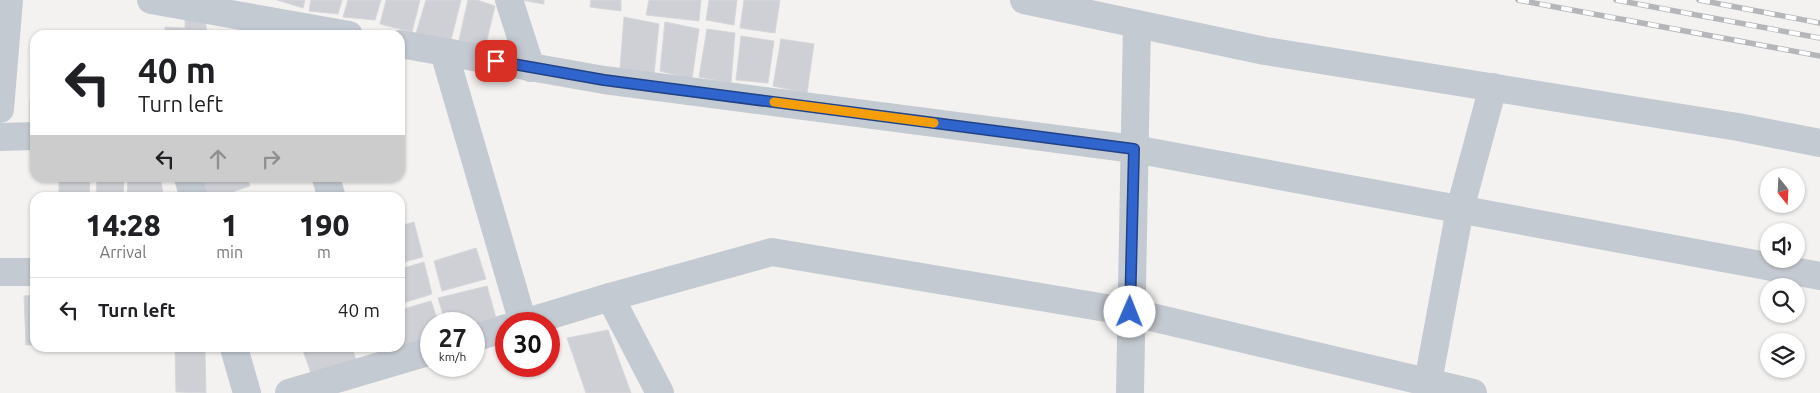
<!DOCTYPE html>
<html lang="en">
<head>
<meta charset="utf-8">
<style>
  :root { --surface:#fff; --page:#f6f6f6; --text:#202124; --muted:#757577; --line:#e0e0e0 }
  body { margin:0; font-family:Ubuntu,sans-serif; background:var(--page); color:var(--text); height:100vh; display:flex; flex-direction:column; font-size:19px; white-space:nowrap }
  * { box-sizing:border-box; margin:0 }
  p { font-size:16px; color:var(--muted) }
  .icon { flex:none; width:28px; height:28px; fill:none; stroke:currentColor; stroke-width:2; stroke-linecap:round; stroke-linejoin:round }
  .map { position:relative; flex:1; overflow:hidden }
  .sheet { position:absolute; left:30px; top:192px; width:375px; height:160px; display:flex; flex-direction:column; background:var(--surface); border-radius:15px; box-shadow:0 1px 4px #0004 }
  .sheet>* { flex:none }
  .guide { position:absolute; left:30px; top:30px; width:375px; height:152px; border-radius:15px; box-shadow:0 1px 4px #0004; background:#fff; color:var(--text); overflow:hidden }
  .needle { width:32px; rotate:162deg }
  .tools { position:absolute; left:1760px; top:168px; display:grid; gap:10px }
  .tools a { display:grid; place-items:center; width:45px; height:45px; border-radius:50%; background:var(--surface); box-shadow:0 1px 4px #0004; font-size:25px }
  .speed { position:absolute; left:420px; top:312px; display:flex; gap:10px; font-size:25px; font-weight:700; text-align:center }
  .speed>* { display:grid; place-content:center; width:65px; height:65px; border-radius:50%; background:var(--surface); box-shadow:0 1px 4px #0004; line-height:1 }
  .speed small { font-size:12px; font-weight:400 }
  .speed .limit { border:8px solid #d22; background:#fff; color:#111 }
  .pin { position:absolute; display:grid; place-items:center; width:42px; height:42px; color:#fff; margin:-21px; border-radius:10px; box-shadow:0 2px 8px #0006 }
  .me { position:absolute; width:55px; margin:-28px; rotate:1deg; stroke-linejoin:round; filter:drop-shadow(0 0 4px #0008) }
  .turn { display:flex; align-items:center; gap:18px; height:105px; padding:0 25px; font-size:22px }
  .turn .icon { width:65px; height:65px; stroke-width:2.5 }
  .turn b { display:block; font-size:35px; line-height:42px }
  .lanes { display:flex; align-items:center; height:48px; padding:0 25px; background:#0003; justify-content:center; gap:25px; direction:ltr }
  .lanes .off { opacity:.35 }
  .eta { display:flex; justify-content:space-evenly; align-items:center; height:85px; text-align:center }
  .eta b { font-size:30px; font-weight:800; line-height:35px }
  ul { padding:0; list-style:none }
  li { display:flex; align-items:center; gap:15px; height:65px; padding:0 25px; border-top:1px solid var(--line) }
  li div { flex:1 }
  li b { display:block; font-size:19px }
  li em { font-style:normal }
  .map>svg:first-child { display:block }
  .building { fill:#cfd0d5; stroke:#d6d7db }
  .lines { fill:none; stroke-linecap:round; stroke-linejoin:round }
  .minor { stroke:#c4cad1; stroke-width:28 }
  .rail-casing { stroke:#b4b6ba; stroke-width:5.5 }
  .rail { stroke:#fff; stroke-width:4; stroke-dasharray:11; stroke-linecap:butt }
  .route-casing { stroke:#204286; stroke-width:12 }
  .route { stroke:#3165ce; stroke-width:9 }
  .slow { stroke:#f59e0b; stroke-width:9 }
</style>
</head>
<body>
<div class="map">
<svg width="1820" height="393" viewBox="0 0 1820 393">
  <rect width="100%" height="100%" fill="#f3f2f1"/>
  <g class="building">
    <polygon points="277,0 305,0 303,8"/>
    <polygon points="311,0 342,0 338,14 309,11"/>
    <polygon points="348,0 381,0 375,20 343,17"/>
    <polygon points="386,0 420,0 412,32 380,24"/>
    <polygon points="426,0 461,0 451,40 416,33"/>
    <polygon points="468,0 477,0 495,6 485,48 459,40"/>
    <polygon points="521,0 544,0 544,4"/>
    <polygon points="591,0 621,0 621,11 590,7"/>
    <polygon points="649,0 701,0 699,21 646,15"/>
    <polygon points="709,0 737,0 734,25 706,20"/>
    <polygon points="744,0 780,0 775,33 740,28"/>
    <polygon points="185,14 205,18 207,35 165,35 165,27 185,28"/>
    <polygon points="624,17 659,24 654,74 620,68"/>
    <polygon points="665,22 699,29 692,79 660,71"/>
    <polygon points="707,29 735,33 731,83 699,77"/>
    <polygon points="741,36 774,41 768,83 736,80"/>
    <polygon points="781,39 814,44 807,93 773,86"/>
    <polygon points="30,100 35,101 35,122 30,122"/>
    <polygon points="59,178 90,178 89,198 59,198"/>
    <polygon points="97,178 124,178 123,198 96,198"/>
    <polygon points="128,178 160,178 164,198 127,198"/>
    <polygon points="197,178 247,178 250,186 214,198 203,198"/>
    <polygon points="252,193 254,198 240,198"/>
    <polygon points="414,222 423,257 400,263 400,226"/>
    <polygon points="476,248 486,279 442,291 434,261"/>
    <polygon points="424,262 432,294 400,304 400,269"/>
    <polygon points="487,286 496,318 474,324 446,324 438,298"/>
    <polygon points="35,295 35,345 26,345 24,296"/>
    <polygon points="431,301 439,324 431,324 431,340 401,349 400,310"/>
    <polygon points="608,330 631,393 586,393 567,338"/>
    <polygon points="175,348 205,348 206,393 176,392"/>
    <polygon points="302,348 352,348 356,360 311,373"/>
  </g>
  <g class="lines">
    <g class="minor">
      <polyline points="151,0 349,35"/>
      <polyline points="509,0 531,68"/>
      <polyline points="1024,0 1265,51 1738,127 1820,143"/>
      <polyline points="400,44 604,80 1134,149 1820,276"/>
      <polyline points="444,52 523,323"/>
      <polyline points="0,109 9,0"/>
      <polyline points="0,137 35,136"/>
      <polyline points="188,178 194,198"/>
      <polyline points="326,178 332,198"/>
      <polyline points="0,272 35,272"/>
      <polyline points="521,324 610,297"/>
      <polyline points="474,338 506,328"/>
      <polyline points="234,348 247,393"/>
      <polyline points="1428,382 1460,209 1493,87"/>
      <polyline points="289,393 431,351"/>
      <polyline points="660,393 610,297 772,252 1130,312 1473,393"/>
      <polyline points="1130,393 1137,24"/>
    </g>
    <defs>
      <g id="rail">
        <polyline points="1518,0 1820,56"/>
        <polyline points="1616,0 1820,38"/>
        <polyline points="1699,0 1820,23"/>
      </g>
    </defs>
    <use href="#rail" class="rail-casing"/>
    <use href="#rail" class="rail"/>
  </g>
  <g class="lines">
    <defs>
      <polyline id="route" points="496,61 604,80 1134,149 1130,312"/>
    </defs>
    <use href="#route" class="route-casing"/>
    <use href="#route" class="route"/>
    <polyline class="slow" points="774,102 934,123"/>
  </g>
</svg>
<div class="tools">
<a><svg class="needle" viewBox="-14 -14 28 28"><path d="M0-13l5 13h-10z" fill="#e53935"/><path d="M0 13l5-13h-10z" fill="#757577"/></svg></a>
<a><svg class="icon" aria-label="sound" viewBox="0 0 24 24"><path d="M4 9h4l5-4v14l-5-4H4zM17 9q2 3 0 6"/></svg></a>
<a><svg class="icon" aria-label="search" viewBox="0 0 24 24"><circle cx="10" cy="10" r="6"/><path d="M15 15l6 6"/></svg></a>
<a><svg class="icon" aria-label="layers" viewBox="0 0 24 24"><path d="M12 4l9 5-9 5-9-5zM3 14l9 5 9-5"/></svg></a>
</div>
<div class="speed"><div>27<small>km/h</small></div><div class="limit">30</div></div>
<div class="pin" style="left:496px;top:61px;background:#d93025"><svg class="icon" aria-label="arrive" viewBox="0 0 24 24"><path d="M6 21V4h12l-3 4 3 4H6"/></svg></div>
<svg class="me" style="left:1130px;top:312px" viewBox="-20 -20 40 40"><circle r="19" fill="#fff"/><path d="M0-13L10 11 0 6-10 11z" fill="#3165ce"/></svg>
<div class="guide">
<div class="turn"><svg class="icon" aria-label="left" viewBox="0 0 24 24"><path d="M17 20v-9H6M10 6l-5 5 5 5"/></svg><div><b>40 m</b>Turn left</div></div>
<div class="lanes"><svg class="icon" aria-label="left" viewBox="0 0 24 24"><path d="M17 20v-9H6M10 6l-5 5 5 5"/></svg><svg class="icon off" aria-label="ahead" viewBox="0 0 24 24"><path d="M12 20V5M6 11l6-6 6 6"/></svg><svg class="icon off" aria-label="right" viewBox="0 0 24 24"><path d="M7 20v-9h11M14 6l5 5-5 5"/></svg></div>
</div>
<section class="sheet">
<div class="eta">
<div><b>14:28</b><p>Arrival</p></div>
<div><b>1</b><p>min</p></div>
<div><b>190</b><p>m</p></div>
</div>
<ul>
<li><svg class="icon" aria-label="left" viewBox="0 0 24 24"><path d="M17 20v-9H6M10 6l-5 5 5 5"/></svg><div><b>Turn left</b></div><em>40 m</em></li>
</ul>
</section>
</div>
</body>
</html>
